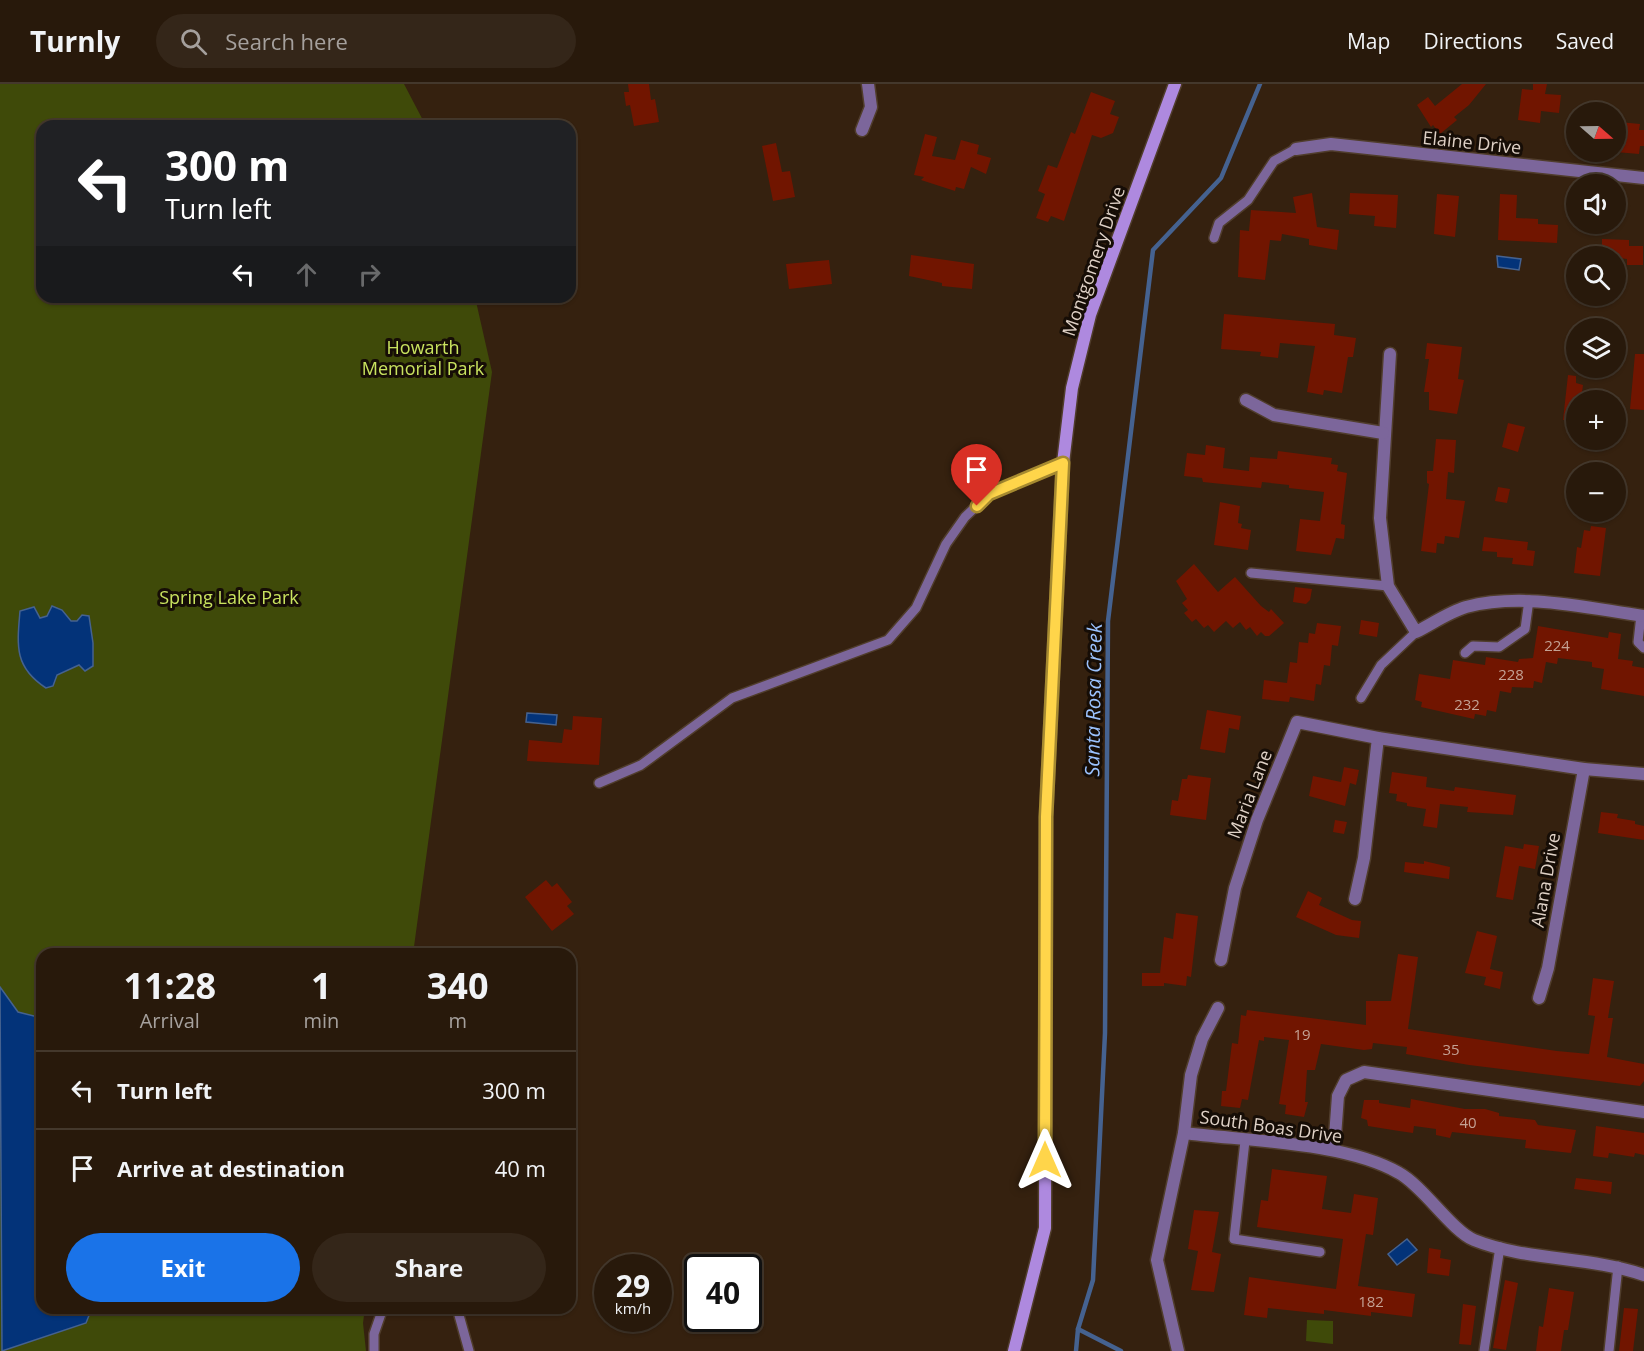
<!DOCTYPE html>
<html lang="en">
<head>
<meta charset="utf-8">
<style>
  :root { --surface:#28190b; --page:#342619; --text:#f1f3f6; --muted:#a5a09d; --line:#44382c; --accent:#1a73e8 }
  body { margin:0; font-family:"Open Sans",sans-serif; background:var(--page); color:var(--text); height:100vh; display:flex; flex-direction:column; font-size:22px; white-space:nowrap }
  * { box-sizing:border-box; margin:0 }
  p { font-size:20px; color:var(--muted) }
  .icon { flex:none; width:33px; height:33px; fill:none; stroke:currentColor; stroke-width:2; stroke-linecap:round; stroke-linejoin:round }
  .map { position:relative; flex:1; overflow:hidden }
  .panel { position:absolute; left:36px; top:864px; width:540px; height:366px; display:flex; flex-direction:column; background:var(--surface); border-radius:18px; box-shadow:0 2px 4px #0004,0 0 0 2px var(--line) }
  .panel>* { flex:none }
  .top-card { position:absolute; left:36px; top:36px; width:540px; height:183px; border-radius:18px; box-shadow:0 2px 4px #0004,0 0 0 2px var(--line); background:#202124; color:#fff; overflow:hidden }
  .needle { width:39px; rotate:110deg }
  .controls { position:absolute; left:1566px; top:18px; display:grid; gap:12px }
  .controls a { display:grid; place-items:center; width:60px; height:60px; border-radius:50%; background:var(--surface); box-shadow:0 2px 4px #0004,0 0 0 2px var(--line); font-size:30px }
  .speed { position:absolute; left:594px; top:1170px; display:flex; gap:12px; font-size:30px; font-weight:700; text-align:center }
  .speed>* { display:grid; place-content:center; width:78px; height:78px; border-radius:50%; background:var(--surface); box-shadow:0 2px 4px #0004,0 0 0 2px var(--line); line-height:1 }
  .speed small { font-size:15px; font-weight:400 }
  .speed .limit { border:3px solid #111; border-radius:9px; background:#fff; color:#111 }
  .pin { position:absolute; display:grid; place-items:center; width:51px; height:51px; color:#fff; margin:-62px -26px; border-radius:50% 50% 50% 0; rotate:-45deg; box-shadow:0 0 6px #0007 }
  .pin .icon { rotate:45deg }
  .me { position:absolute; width:66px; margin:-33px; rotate:0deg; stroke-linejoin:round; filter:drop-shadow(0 0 4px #0008) }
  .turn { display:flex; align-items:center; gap:21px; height:126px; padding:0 30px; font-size:27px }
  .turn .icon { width:78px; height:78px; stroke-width:2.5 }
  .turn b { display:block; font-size:42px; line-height:51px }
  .lanes { display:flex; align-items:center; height:57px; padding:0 30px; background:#0003; justify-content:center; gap:30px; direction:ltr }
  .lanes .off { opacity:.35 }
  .eta { display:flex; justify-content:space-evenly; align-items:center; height:102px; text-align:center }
  .eta b { font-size:36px; font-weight:700; line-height:42px }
  .action { display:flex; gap:12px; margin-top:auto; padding:12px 30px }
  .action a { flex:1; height:69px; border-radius:36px; background:var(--accent); color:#fff; font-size:24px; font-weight:700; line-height:69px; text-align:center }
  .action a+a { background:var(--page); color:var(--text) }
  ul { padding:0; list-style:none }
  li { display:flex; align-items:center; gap:18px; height:78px; padding:0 30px; border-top:2px solid var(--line) }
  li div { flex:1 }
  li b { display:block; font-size:22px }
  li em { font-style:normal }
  header { display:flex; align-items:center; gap:36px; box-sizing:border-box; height:84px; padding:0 30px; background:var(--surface); border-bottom:2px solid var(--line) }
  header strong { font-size:28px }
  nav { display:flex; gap:33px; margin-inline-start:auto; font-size:21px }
  .search { width:420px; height:54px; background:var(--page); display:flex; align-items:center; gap:15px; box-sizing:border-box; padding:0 21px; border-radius:33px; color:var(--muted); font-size:22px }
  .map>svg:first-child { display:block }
  .green { fill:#3f4a09 }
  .water { fill:#033379; stroke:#456290; stroke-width:1.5 }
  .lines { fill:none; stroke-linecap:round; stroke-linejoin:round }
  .stream { stroke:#456290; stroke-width:4.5 }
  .building { fill:#711500 }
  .lane-casing { stroke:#503d2c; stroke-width:12 }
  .street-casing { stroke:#503d2c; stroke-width:15 }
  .secondary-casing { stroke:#503d2c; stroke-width:15 }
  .lane { stroke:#7c669b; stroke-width:9 }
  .street { stroke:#7c669b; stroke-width:12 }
  .secondary { stroke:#ae89df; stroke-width:12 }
  .route-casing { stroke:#a68a30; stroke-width:15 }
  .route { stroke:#ffd54a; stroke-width:10 }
  .labels { text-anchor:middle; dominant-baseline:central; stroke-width:6; stroke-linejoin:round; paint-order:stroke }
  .number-label { font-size:15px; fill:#c4a294 }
  .street-label { font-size:18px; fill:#dfd1c6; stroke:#160d06 }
  .park-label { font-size:18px; fill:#c9e35f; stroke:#160d06 }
  .water-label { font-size:20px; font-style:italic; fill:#9bc2fe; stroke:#160d06 }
</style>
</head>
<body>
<header>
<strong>Turnly</strong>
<div class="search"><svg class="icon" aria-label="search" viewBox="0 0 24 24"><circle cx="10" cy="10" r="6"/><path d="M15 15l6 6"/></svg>Search here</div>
<nav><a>Map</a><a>Directions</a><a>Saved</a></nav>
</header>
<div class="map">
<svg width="1644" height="1267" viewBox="0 0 1644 1267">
  <rect width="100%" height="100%" fill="#35210f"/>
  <g class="green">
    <polygon points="0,0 404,0 426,42 42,42 42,213 475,213 492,288 413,870 42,870 42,1224 365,1224 363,1239 366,1267 0,1267"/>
    <polygon points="1307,1236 1333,1237 1333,1260 1306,1257"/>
  </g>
  <g class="water">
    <polygon points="1497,172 1521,175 1519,186 1498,183"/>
    <path d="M52 522 62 526 71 537H77L82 531 89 532 93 559V582L85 587 79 581 57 591 53 602 46 604C14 583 17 562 20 527L34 523 40 534 47 532Z"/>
    <polygon points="527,629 557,631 556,641 526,638"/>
    <polygon points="0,903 18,928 42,934 42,1224 92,1224 86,1239 2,1267"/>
    <polygon points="1407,1155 1417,1166 1397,1181 1388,1170"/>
  </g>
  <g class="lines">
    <g class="stream">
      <polyline points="1078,1245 1121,1267"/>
      <polyline points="1076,1267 1078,1245 1093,1196 1105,949 1108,537 1153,166 1221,94 1260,0"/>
    </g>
  </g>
  <g class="building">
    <polygon points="628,0 649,0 651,16 655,15 659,38 634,42 630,21 626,22 624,8 629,8"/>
    <polygon points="1462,0 1486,0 1469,21 1454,33 1457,36 1440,50 1433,41 1431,43 1417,21 1428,13 1435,22"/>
    <polygon points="1533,0 1547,0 1545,10 1561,11 1559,29 1541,27 1540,39 1518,36 1522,5 1533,6"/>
    <polygon points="1091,8 1115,17 1110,30 1119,33 1113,49 1101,54 1092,51 1064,137 1051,132 1048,138 1036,134 1045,110 1038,107 1048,81 1057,84 1071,48 1075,50"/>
    <polygon points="1619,38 1640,40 1639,46 1644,46 1644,62 1640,62 1639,70 1616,68"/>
    <polygon points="925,50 937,53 932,72 955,76 961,56 979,61 977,70 991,74 986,90 971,83 964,105 956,103 955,107 921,96 924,93 914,91"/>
    <polygon points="776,59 782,88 790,87 795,113 773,117 762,62"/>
    <polygon points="1312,109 1317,143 1339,146 1337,166 1309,161 1309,155 1282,150 1281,157 1270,156 1265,196 1238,193 1240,146 1249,147 1251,126 1296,129 1293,113"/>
    <polygon points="1350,109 1398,111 1396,144 1374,142 1375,132 1349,130"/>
    <polygon points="1437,110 1459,112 1455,153 1434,150"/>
    <polygon points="1500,110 1517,111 1516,134 1538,135 1538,140 1558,141 1557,159 1498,156"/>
    <polygon points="1602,155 1629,156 1629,162 1643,162 1643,181 1627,181 1627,175 1602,172"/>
    <polygon points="911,171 974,180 972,205 942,202 942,199 909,192"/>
    <polygon points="829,176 832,200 789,205 786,180"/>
    <polygon points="1224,230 1335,240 1334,251 1356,254 1353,273 1348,273 1342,309 1324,306 1323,311 1307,308 1315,262 1280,259 1278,274 1260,272 1261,268 1221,265"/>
    <polygon points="1427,259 1462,263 1458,295 1464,296 1457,330 1429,326 1429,308 1424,308 1429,275 1425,275"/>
    <polygon points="1635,270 1644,270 1644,326 1630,325"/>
    <polygon points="1568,291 1576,292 1576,299 1583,301 1581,316 1576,316 1576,337 1563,336"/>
    <polygon points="1508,339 1525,343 1518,368 1502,363"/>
    <polygon points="1436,355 1456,356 1454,389 1448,388 1446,415 1465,417 1459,454 1445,452 1444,460 1437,459 1436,469 1421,467 1429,400 1427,399 1427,387 1433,387"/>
    <polygon points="1206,361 1225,364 1223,384 1249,387 1250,373 1277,375 1278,367 1332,374 1331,380 1338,381 1337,387 1347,389 1341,440 1345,441 1344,455 1336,454 1331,471 1296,467 1300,435 1320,437 1324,408 1289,404 1289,401 1262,398 1261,404 1203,398 1202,394 1184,392 1187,369 1205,371"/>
    <polygon points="1498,403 1510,405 1507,419 1495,417"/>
    <polygon points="1220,418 1240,422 1238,439 1242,440 1241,444 1251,446 1248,466 1214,461"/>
    <polygon points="1591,442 1606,444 1600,492 1574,489 1577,463 1581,464 1584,446 1590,447"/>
    <polygon points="1484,453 1528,458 1527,466 1535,467 1533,482 1512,480 1513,474 1497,473 1497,468 1482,467"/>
    <polygon points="1194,480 1218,508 1235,493 1261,522 1269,528 1271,525 1284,539 1269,552 1265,552 1261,548 1257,552 1250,543 1246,546 1240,538 1233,544 1226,537 1214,548 1208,541 1204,544 1196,535 1192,538 1184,529 1188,526 1182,519 1187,515 1176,497"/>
    <polygon points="1295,503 1312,505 1310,516 1306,520 1293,518"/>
    <polygon points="1361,536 1379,539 1377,553 1359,550"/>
    <polygon points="1317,539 1341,542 1338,562 1332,561 1330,582 1324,581 1321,601 1316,600 1314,617 1290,613 1289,618 1262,615 1264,596 1287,599 1290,578 1297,579 1299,558 1308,559 1309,549 1315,550"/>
    <polygon points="1538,542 1608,554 1609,548 1621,550 1618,575 1633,577 1632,582 1644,584 1644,612 1601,605 1604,585 1592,583 1592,578 1558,574 1557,580 1546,578 1542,599 1534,597 1533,604 1512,603 1511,609 1500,607 1496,628 1487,626 1486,632 1475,630 1474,635 1421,623 1422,618 1415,616 1419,590 1450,595 1453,576 1485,581 1486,573 1518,578 1519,575 1533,574"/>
    <polygon points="1207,626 1241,632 1239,646 1229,644 1225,669 1200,665"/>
    <polygon points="573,632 602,634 599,681 527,677 529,656 562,659 564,645 572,646"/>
    <polygon points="1344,683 1359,686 1356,701 1350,699 1345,722 1309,712 1313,692 1341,698"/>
    <polygon points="1392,688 1427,693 1426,703 1454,707 1455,703 1516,711 1513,731 1467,728 1468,723 1440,720 1437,744 1423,742 1426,725 1407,722 1407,719 1396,717 1397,710 1389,709"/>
    <polygon points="1188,691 1211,694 1206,736 1170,731 1172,716 1178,717 1182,695 1187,695"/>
    <polygon points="1601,728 1618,730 1617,734 1635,737 1635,740 1644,742 1644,756 1598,749"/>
    <polygon points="1335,736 1347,738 1344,750 1333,748"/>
    <polygon points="1524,760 1539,762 1535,785 1519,782 1513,816 1496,813 1505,762 1523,765"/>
    <polygon points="1424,777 1450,783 1449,795 1404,788 1405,778 1424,780"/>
    <polygon points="546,796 552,803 557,799 572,818 567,822 574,830 552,847 525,813"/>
    <polygon points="1308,807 1322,814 1319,821 1352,836 1361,837 1359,854 1336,851 1296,833"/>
    <polygon points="1176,829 1198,832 1191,893 1187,892 1186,902 1164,899 1164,902 1142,902 1142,889 1160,889 1164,853 1173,855"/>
    <polygon points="1477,847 1497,852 1490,885 1503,888 1500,905 1484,901 1486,893 1465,889"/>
    <polygon points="1398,870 1418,873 1408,945 1557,967 1589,970 1595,932 1588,931 1593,894 1614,897 1608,934 1613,934 1607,973 1644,980 1644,997 1640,1002 1469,981 1406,970 1407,963 1373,959 1372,965 1364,966 1321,960 1315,986 1307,986 1305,1018 1308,1018 1304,1033 1285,1030 1286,1021 1279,1020 1289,956 1264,953 1264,957 1259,956 1248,1016 1242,1015 1240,1024 1221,1022 1222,1007 1226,1007 1232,959 1238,960 1241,931 1246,932 1247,926 1366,941 1366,917 1391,917"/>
    <polygon points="1411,1015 1465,1025 1485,1025 1499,1029 1499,1032 1535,1036 1538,1041 1576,1046 1571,1069 1525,1064 1526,1056 1452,1048 1450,1054 1436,1051 1436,1045 1414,1042 1413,1049 1399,1047 1368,1042 1367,1036 1361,1034 1364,1016 1379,1016 1379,1019 1410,1024"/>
    <polygon points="1596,1042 1644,1049 1644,1071 1635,1069 1634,1073 1609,1069 1608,1074 1593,1072"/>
    <polygon points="1272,1085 1327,1092 1322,1125 1351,1129 1354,1110 1378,1114 1373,1151 1366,1150 1358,1202 1415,1210 1412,1233 1371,1228 1371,1232 1324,1226 1324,1230 1268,1224 1267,1234 1244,1231 1249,1193 1336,1205 1343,1155 1257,1143 1261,1116 1268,1117"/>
    <polygon points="1576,1094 1612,1098 1611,1110 1574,1105"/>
    <polygon points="1194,1126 1219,1128 1212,1168 1221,1170 1214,1208 1191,1206 1198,1167 1188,1165"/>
    <polygon points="1429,1164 1441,1166 1440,1174 1451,1176 1449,1192 1427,1189"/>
    <polygon points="1505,1196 1518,1199 1506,1266 1493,1264"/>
    <polygon points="1549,1204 1574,1208 1568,1246 1564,1246 1561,1267 1536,1267 1539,1242 1543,1243"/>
    <polygon points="1463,1220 1476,1222 1471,1261 1459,1260"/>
    <polygon points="1624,1224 1638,1225 1633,1267 1619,1267"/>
  </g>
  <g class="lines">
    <defs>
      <g id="lane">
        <polyline points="1214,154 1219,139 1248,116 1274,77 1296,65"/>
        <polyline points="1251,489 1388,502"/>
        <polyline points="1641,531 1638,558 1644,564"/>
        <polyline points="1465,569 1473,562 1499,563 1525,545 1529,516"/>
        <polyline points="1361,614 1381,581 1416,548"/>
        <polyline points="599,699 641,681 732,614 888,556 916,524 946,460 965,433 989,410 1063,379"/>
        <polyline points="1245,1057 1234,1155 1320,1168"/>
        <polyline points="457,1224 469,1267"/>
        <polyline points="374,1267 374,1250 383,1224"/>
        <polyline points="1484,1267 1500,1163"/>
        <polyline points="1609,1267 1618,1182"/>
      </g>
      <g id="street">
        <polyline points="862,46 871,23 868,0"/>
        <polyline points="1296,65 1331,60 1644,94"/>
        <path d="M1390 270 1380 434 1388 502 1416 548C1432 540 1449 528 1466 523 1524 508 1586 524 1644 532"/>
        <polyline points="1246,316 1274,331 1383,349"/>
        <polyline points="1355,815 1364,774 1378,654"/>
        <polyline points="1221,876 1235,804 1257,736 1297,638 1378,654 1584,685 1644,690"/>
        <polyline points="1539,914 1548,884 1584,685"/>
        <path d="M1184 1049C1247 1057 1345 1058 1399 1089 1423 1102 1452 1147 1474 1156 1526 1177 1589 1172 1644 1191"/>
        <polyline points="1334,1066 1338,1012 1346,996 1364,988 1644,1028"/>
        <polyline points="1178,1267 1157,1176 1184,1049 1191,991 1202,955 1218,924"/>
      </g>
      <polyline id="secondary" points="1014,1267 1045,1144 1046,733 1063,379 1072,304 1090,231 1175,0"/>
    </defs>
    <use href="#lane" class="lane-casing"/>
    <use href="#street" class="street-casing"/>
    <use href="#secondary" class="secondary-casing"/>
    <use href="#lane" class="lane"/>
    <use href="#street" class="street"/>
    <use href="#secondary" class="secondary"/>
  </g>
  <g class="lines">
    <defs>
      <polyline id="route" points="977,422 989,410 1063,379 1046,733 1045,1076"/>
    </defs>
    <use href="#route" class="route-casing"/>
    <use href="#route" class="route"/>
  </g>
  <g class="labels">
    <g class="number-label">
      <text x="1557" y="561">224</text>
      <text x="1511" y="590">228</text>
      <text x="1467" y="620">232</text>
      <text x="1302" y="950">19</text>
      <text x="1451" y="965">35</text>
      <text x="1468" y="1038">40</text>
      <text x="1371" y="1217">182</text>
    </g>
    <g class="street-label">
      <text transform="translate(1472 58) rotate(6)">Elaine Drive</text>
      <text transform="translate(1093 177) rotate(-71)">Montgomery Drive</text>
      <text transform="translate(1249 710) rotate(-69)">Maria Lane</text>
      <text transform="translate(1545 796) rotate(-80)">Alana Drive</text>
      <text transform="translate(1271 1042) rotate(8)">South Boas Drive</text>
    </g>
    <g class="park-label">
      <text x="423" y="263">Howarth<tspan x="423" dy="21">Memorial Park</tspan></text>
      <text x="229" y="513">Spring Lake Park</text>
    </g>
    <g class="water-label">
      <text transform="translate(1093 616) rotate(-89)">Santa Rosa Creek</text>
    </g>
  </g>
</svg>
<div class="controls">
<a><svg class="needle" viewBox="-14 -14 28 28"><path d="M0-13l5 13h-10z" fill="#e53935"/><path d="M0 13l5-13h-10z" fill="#a5a09d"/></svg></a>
<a><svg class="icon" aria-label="sound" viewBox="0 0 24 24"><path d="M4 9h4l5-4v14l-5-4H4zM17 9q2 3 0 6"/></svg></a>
<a><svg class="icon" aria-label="search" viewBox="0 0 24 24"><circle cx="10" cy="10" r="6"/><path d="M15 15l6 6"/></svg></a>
<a><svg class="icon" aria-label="layers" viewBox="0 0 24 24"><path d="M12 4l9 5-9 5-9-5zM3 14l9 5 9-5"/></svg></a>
<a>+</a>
<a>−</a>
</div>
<div class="speed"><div>29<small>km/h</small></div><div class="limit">40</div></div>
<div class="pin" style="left:977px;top:422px;background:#d93025"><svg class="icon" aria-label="arrive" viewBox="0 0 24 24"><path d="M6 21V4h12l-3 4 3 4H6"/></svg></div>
<svg class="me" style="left:1045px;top:1076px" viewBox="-20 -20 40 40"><path d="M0-17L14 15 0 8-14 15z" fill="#ffd54a" stroke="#fff" stroke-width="4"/></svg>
<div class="top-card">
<div class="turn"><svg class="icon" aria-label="left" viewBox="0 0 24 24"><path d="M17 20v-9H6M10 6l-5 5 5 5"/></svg><div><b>300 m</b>Turn left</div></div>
<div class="lanes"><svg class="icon" aria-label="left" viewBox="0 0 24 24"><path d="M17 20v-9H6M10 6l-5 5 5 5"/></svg><svg class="icon off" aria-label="ahead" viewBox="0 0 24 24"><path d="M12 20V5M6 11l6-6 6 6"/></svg><svg class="icon off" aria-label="right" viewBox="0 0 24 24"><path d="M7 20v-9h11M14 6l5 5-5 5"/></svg></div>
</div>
<section class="panel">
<div class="eta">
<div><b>11:28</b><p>Arrival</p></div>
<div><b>1</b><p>min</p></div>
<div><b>340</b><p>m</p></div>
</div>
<ul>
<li><svg class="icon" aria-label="left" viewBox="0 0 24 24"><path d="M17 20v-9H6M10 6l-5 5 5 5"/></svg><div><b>Turn left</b></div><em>300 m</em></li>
<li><svg class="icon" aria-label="arrive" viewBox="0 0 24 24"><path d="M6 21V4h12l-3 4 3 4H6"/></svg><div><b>Arrive at destination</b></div><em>40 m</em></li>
</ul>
<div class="action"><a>Exit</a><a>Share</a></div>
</section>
</div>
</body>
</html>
